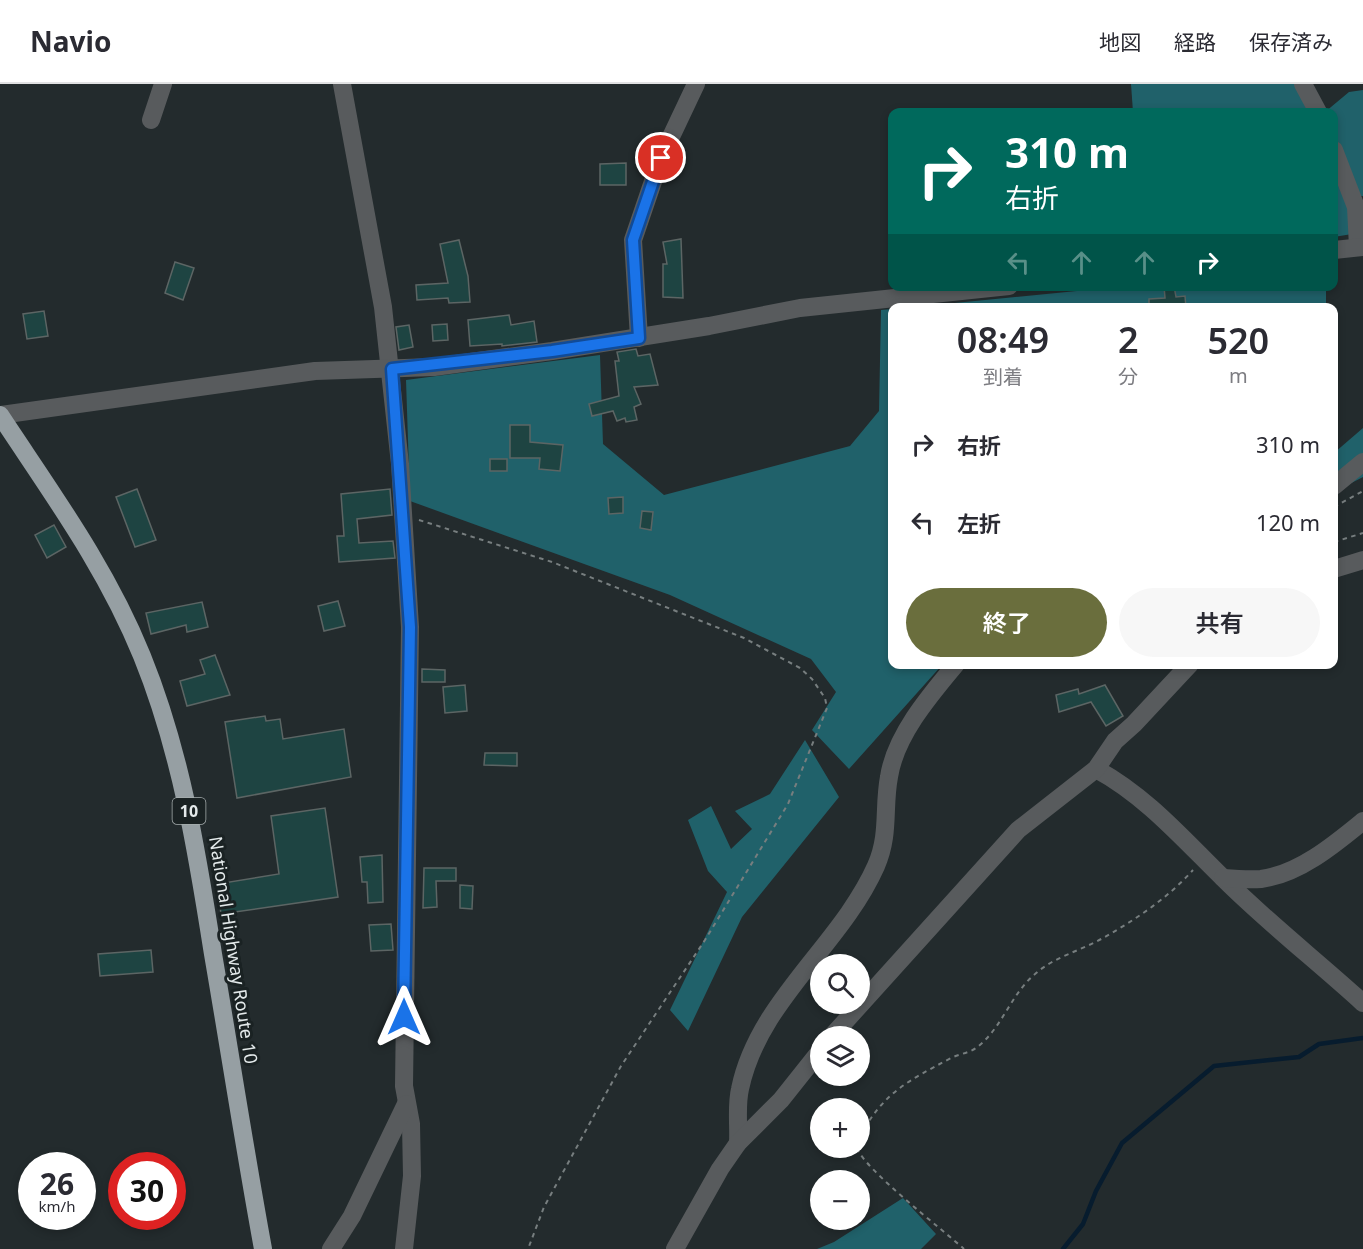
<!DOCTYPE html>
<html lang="ja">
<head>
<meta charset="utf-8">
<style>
  :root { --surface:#fff; --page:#f7f7f7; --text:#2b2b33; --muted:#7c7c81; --line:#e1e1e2; --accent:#6a6e3d }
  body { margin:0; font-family:"Noto Sans","Noto Sans JP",sans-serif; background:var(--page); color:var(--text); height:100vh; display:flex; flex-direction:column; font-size:22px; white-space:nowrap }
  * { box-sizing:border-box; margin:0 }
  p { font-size:20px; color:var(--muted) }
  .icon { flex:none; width:33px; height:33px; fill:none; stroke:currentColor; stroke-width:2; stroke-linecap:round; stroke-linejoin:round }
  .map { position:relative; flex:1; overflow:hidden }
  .details { position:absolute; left:888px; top:219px; width:450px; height:366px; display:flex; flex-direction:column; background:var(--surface); border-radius:12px; box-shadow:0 3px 9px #0003 }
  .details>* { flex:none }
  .hud { position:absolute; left:888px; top:24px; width:450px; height:183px; border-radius:12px; box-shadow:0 3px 9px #0003; background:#00695c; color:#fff; overflow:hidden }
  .fabs { position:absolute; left:810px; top:870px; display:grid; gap:12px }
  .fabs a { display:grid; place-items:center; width:60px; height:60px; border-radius:50%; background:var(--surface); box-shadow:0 3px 9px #0003; font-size:30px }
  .speed { position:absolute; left:18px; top:1068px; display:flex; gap:12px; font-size:30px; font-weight:700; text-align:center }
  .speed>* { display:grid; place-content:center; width:78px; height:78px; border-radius:50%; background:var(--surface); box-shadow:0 3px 9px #0003; line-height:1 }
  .speed small { font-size:15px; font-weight:400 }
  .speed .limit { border:9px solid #d22; background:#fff; color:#111 }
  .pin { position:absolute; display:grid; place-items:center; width:51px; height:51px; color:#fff; margin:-26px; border:3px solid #fff; border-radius:50%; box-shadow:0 2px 6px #0007 }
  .me { position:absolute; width:66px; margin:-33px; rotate:0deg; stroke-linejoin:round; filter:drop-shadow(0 0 4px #0008) }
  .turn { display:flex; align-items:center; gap:21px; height:126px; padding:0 18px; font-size:27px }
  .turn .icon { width:78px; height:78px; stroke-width:2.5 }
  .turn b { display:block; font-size:42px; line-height:51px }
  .lanes { display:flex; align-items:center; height:57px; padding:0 18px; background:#0003; justify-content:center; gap:30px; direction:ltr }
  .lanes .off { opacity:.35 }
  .eta { display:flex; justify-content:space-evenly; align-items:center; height:102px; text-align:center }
  .eta b { font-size:36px; font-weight:600; line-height:42px }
  .primary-button { display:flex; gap:12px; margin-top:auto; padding:12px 18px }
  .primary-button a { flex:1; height:69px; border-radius:36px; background:var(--accent); color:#fff; font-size:24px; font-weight:600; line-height:69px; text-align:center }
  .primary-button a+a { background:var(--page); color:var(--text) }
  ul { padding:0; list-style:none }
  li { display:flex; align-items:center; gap:18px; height:78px; padding:0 18px }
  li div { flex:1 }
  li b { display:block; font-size:22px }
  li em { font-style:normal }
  header { display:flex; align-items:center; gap:36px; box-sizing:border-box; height:84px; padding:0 30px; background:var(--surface); border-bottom:2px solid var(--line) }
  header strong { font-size:28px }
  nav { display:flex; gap:33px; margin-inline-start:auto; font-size:21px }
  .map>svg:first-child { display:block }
  .forest { fill:#20616a }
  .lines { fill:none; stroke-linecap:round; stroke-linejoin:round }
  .stream { stroke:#071c2e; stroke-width:4.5 }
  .building { fill:#1e4442; stroke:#5c6564; stroke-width:1.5 }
  .path { stroke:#777e7f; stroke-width:2; stroke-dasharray:4.5 4.5; stroke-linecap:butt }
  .minor { stroke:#585b5d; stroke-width:18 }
  .highway { stroke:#969fa3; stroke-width:18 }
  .route-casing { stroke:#114b97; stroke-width:15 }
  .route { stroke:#1a73e8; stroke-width:10 }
  .labels { text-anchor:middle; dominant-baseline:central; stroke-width:6; stroke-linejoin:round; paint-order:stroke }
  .shield { fill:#1a2223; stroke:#a7aeaf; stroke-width:1.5 }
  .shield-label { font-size:16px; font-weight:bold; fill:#e4eaeb }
  .street-label { font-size:18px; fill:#e4eaeb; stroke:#1a2223 }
</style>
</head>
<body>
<header>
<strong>Navio</strong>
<nav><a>地図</a><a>経路</a><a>保存済み</a></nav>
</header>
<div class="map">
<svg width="1363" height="1165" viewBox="0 0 1363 1165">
  <rect width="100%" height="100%" fill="#232b2d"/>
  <g class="forest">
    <polygon points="1131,0 1296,0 1308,28 1133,28"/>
    <polygon points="1363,6 1363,112 1358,112 1334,51 1334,28 1325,28 1349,8"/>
    <polygon points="1334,86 1349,122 1352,150 1334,153"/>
    <polygon points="1117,203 1326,203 1326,223 904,224"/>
    <polygon points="892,225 892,580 942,581 849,685 812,646 836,608 811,575 670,511 410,417 406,296 600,271 603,360 664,411 850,362 879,327 881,226"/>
    <polygon points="1363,344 1363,393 1334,408 1334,369"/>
    <polygon points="805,656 839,713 742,833 688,947 670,926 727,808 708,787 688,736 711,722 731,765 752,745 735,727 770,710"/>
    <polygon points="903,1114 936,1150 921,1165 817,1165 834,1158"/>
  </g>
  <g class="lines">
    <polyline class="stream" points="1063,1165 1083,1140 1096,1107 1122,1059 1214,982 1299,973 1319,960 1363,954"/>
  </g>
  <g class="building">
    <polygon points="626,79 626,101 600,101 600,80"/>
    <polygon points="681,155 683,214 663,213 663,180 667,180 663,158"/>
    <polygon points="459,156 468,192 470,218 449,219 448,214 417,216 416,201 448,199 440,160"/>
    <polygon points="175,178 194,184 183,216 165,209"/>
    <polygon points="1164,202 1174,202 1176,213 1185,212 1186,224 1149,224 1149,215 1165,214"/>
    <polygon points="44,227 48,252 27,255 23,230"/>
    <polygon points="509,231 511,241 534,237 537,258 502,262 502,260 470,262 468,236"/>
    <polygon points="447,240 448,256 433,257 432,241"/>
    <polygon points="409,241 413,263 399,266 396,243"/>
    <polygon points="636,265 638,272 650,270 658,301 634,303 641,320 634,323 637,336 626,338 625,334 617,337 613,327 592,332 589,320 619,312 615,277 619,277 617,268"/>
    <polygon points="510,341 530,341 530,358 563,361 560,387 539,385 540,374 510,374"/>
    <rect x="490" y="375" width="17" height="12"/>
    <polygon points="137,405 156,456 135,463 116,413"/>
    <polygon points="390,405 392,431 357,435 359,459 393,457 395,474 339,478 337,452 344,452 341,410"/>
    <polygon points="623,413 623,429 609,430 608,414"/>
    <polygon points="642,427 653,428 651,446 640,444"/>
    <polygon points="54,441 66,463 47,474 35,451"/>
    <polygon points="338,517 345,542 324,547 318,522"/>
    <polygon points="202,518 208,543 187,548 186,541 151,550 146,529"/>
    <polygon points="215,571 230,611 187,622 180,597 205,590 200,576"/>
    <polygon points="422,585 445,586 445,598 422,598"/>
    <polygon points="465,601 467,627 445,629 443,603"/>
    <polygon points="1105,601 1123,632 1106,642 1091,618 1059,628 1056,611 1078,605 1079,610"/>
    <polygon points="265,632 266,637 280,635 283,655 344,645 351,693 237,714 225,638"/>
    <polygon points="485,669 517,669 517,682 484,681"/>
    <polygon points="325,724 338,813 221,830 217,800 279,790 271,732"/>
    <polygon points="382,771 383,818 368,819 367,798 362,798 360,773"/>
    <polygon points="424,784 456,784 456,797 436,797 437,823 423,824"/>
    <polygon points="460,801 473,802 472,825 460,824"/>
    <polygon points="391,840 393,866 371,867 369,841"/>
    <polygon points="151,866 153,888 100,892 98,870"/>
  </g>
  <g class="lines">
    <g class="path">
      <polyline points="1334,423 1363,407"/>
      <polyline points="419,436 552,478 744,554 800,584 812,595 825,614 827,624 788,720 705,856 621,982 544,1123 528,1165"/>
      <polyline points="1334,458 1363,449"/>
      <path d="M860 1052C884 1008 908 997 951 974 959 970 969 969 976 964 1002 945 1010 911 1035 890 1054 873 1080 867 1103 854 1135 836 1168 814 1193 786"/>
      <path d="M857 1064C865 1086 942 1145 964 1165"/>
    </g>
    <g class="minor">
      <polyline points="342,0 383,223 400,380 410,543 404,1002 411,1040 412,1092 404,1165"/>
      <polyline points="1303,0 1318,28"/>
      <polyline points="151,36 163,0"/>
      <polyline points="1334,66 1356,123 1358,163"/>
      <polyline points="1334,166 1363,163"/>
      <polyline points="639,254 633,156 661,74 696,0"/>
      <polyline points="0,331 315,287 434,283 552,267 709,242 800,224 1009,202"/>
      <polyline points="1334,402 1363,378"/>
      <polyline points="1334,485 1363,476"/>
      <path d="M1096 685C1146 712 1183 755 1223 794 1267 838 1317 877 1363 919"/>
      <path d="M1223 794C1236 795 1249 796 1261 795 1299 790 1335 760 1363 737"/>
      <polyline points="832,952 1018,746 1096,685 1115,657 1134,640 1190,580"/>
      <path d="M738 1059C739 1042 736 1022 740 1005 758 917 841 861 876 782 890 750 883 724 889 693 895 652 930 611 956 580"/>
      <polyline points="331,1165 352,1132 406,1020"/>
      <polyline points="675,1165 720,1085 738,1059 781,1016 820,967"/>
    </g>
    <path class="highway" d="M0 331C52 410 106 483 142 572 181 668 197 768 213 870 230 969 245 1067 263 1165"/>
  </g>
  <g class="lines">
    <defs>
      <polyline id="route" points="404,933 410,543 392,285 552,267 639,254 633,156 661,74"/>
    </defs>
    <use href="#route" class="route-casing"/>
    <use href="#route" class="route"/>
  </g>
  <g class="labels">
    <rect class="shield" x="172.5" y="714" width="33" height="26" rx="4.5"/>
    <g class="shield-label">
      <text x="189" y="727">10</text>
    </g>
    <g class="street-label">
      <text transform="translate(234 866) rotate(81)">National Highway Route 10</text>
    </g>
  </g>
</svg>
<div class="fabs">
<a><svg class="icon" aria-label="search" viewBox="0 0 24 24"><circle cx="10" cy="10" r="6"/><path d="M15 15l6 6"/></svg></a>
<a><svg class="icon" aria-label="layers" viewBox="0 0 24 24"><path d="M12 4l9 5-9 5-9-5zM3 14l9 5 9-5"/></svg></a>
<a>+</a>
<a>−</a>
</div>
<div class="speed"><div>26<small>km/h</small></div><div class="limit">30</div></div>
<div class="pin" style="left:661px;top:74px;background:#d93025"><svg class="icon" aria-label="arrive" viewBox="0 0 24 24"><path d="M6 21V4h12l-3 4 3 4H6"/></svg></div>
<svg class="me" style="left:404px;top:933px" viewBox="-20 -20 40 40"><path d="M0-17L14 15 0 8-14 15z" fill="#1a73e8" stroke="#fff" stroke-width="4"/></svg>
<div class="hud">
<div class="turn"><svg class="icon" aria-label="right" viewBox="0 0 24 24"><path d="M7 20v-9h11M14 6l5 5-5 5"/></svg><div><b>310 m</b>右折</div></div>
<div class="lanes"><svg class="icon off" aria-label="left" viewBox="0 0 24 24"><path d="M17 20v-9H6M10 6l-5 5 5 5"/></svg><svg class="icon off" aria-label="ahead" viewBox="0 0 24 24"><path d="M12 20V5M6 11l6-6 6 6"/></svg><svg class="icon off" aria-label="ahead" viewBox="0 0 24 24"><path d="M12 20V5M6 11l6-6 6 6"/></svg><svg class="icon" aria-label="right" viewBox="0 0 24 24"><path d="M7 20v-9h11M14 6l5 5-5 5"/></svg></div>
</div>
<section class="details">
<div class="eta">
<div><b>08:49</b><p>到着</p></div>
<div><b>2</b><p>分</p></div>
<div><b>520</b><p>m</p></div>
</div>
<ul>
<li><svg class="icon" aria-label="right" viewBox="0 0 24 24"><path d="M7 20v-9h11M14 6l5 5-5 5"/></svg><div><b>右折</b></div><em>310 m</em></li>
<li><svg class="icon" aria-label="left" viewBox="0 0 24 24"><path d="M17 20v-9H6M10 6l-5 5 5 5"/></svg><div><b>左折</b></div><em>120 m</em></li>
</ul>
<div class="primary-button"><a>終了</a><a>共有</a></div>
</section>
</div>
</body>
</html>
